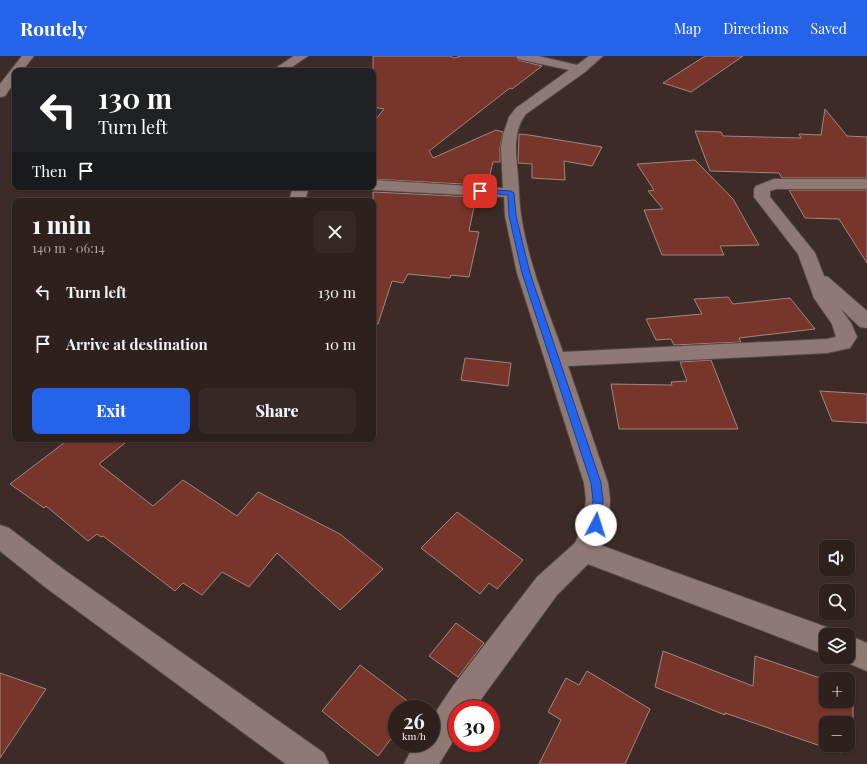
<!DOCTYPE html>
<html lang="en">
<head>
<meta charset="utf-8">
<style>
  :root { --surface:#2e201d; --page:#362826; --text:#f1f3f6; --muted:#a7a3a4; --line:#493e3b; --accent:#2563eb }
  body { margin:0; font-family:"Playfair Display",serif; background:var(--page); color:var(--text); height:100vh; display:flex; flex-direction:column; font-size:15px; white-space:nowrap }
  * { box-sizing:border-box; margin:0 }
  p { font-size:13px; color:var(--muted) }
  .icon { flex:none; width:22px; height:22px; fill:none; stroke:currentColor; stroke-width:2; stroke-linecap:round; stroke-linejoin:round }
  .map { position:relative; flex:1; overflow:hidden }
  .sheet { position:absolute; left:12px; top:142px; width:364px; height:244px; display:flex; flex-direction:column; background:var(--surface); border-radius:8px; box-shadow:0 1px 3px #0004,0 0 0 1px var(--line) }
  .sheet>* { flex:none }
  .banner { position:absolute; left:12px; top:12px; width:364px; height:122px; border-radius:8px; box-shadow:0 1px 3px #0004,0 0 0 1px var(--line); background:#202124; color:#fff; overflow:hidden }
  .fabs { position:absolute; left:819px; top:484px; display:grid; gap:8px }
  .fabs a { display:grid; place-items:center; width:36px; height:36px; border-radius:8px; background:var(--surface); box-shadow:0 1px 3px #0004,0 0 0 1px var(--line); font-size:20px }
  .speed { position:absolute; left:388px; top:644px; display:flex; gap:8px; font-size:20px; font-weight:700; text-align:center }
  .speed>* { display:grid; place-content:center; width:52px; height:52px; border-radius:50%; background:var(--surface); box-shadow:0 1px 3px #0004,0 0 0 1px var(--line); line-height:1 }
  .speed small { font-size:10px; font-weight:400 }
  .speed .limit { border:6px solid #d22; background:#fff; color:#111 }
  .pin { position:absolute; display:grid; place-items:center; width:34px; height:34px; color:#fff; margin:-17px; border-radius:8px; box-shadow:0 2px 6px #0006 }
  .me { position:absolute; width:44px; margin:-22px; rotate:5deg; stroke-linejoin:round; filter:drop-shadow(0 0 3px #0008) }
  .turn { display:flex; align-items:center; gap:14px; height:84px; padding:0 20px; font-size:18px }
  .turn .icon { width:52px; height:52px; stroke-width:2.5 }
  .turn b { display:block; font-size:28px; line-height:34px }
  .then { display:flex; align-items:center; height:38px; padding:0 20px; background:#0003; gap:8px; font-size:15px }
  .round { display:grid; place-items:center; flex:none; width:42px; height:42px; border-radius:8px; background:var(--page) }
  .overview { display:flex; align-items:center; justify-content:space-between; height:68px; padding:0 20px }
  h1 { font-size:24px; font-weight:800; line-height:30px }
  .cta { display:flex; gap:8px; margin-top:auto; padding:8px 20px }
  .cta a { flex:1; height:46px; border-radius:8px; background:var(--accent); color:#fff; font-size:16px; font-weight:800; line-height:46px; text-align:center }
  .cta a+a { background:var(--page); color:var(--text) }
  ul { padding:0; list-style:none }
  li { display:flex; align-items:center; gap:12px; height:52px; padding:0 20px }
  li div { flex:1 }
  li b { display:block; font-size:15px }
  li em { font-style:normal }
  header { display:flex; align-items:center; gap:24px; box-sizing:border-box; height:56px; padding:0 20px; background:var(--accent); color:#fff }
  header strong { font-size:19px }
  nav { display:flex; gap:22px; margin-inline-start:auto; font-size:14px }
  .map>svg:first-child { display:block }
  .building { fill:#78362a; stroke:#9e8782 }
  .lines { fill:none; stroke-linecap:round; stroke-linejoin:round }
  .minor-casing { stroke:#584946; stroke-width:2 }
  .minor { fill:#8f7974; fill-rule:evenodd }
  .route { fill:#2563eb; stroke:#184099 }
</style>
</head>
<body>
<header>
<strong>Routely</strong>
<nav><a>Map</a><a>Directions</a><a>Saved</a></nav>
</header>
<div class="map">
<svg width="867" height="708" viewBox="0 0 867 708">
  <rect width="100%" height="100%" fill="#3d2b27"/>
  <g class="building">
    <polygon points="373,0 450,0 454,2 461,0 515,0 518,4 542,10 512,33 510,32 429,95 433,102 496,74 503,76 500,92 500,106 493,106 488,126 480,126 479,129 373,123 373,67 384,53 373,51"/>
    <polygon points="705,0 743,0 691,36 663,27"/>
    <polygon points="825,53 847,80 867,81 867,122 782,122 779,117 710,115 695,75 721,76 723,80 801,82 799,78 821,79"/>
    <polygon points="519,78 529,79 602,91 592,110 564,105 565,124 532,122 532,108 518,107"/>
    <polygon points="695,104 733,143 759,189 720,190 724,199 662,199 644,154 663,153 648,135 654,134 637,108"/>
    <polygon points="789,134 867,134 867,207 839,163 805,162"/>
    <polygon points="373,136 476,141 469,175 479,176 469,221 451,219 450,222 408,218 403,227 392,225 378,268 373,268"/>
    <polygon points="728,241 733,248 790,242 815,273 739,282 741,286 674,289 671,283 656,284 646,263 702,258 694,243"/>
    <polygon points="465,302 511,307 508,330 461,324"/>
    <polygon points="711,304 738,373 619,373 611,328 672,329 671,326 687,325 680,306"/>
    <polygon points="820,335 867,338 867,367 832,365"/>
    <polygon points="69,383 130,383 99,408 153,450 183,424 237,460 258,436 340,478 383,513 340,554 277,497 249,531 222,516 202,539 183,527 175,535 103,480 101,481 97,478 88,485 46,450 44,452 10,428"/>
    <polygon points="457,456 523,504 497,533 489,527 480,538 421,492"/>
    <polygon points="456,567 484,587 458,621 429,600"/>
    <polygon points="663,595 753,630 755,600 826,624 826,645 842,645 853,649 853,683 848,680 848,667 826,667 826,689 841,689 841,697 725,657 725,659 655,631"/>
    <polygon points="360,609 418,653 397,653 397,675 378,700 322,655"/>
    <polygon points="587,615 650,653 625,708 539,708 561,664 548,656 566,622 579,629"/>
    <polygon points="0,617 46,633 0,702"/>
  </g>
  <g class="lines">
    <defs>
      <g id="minor">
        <polygon points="22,0 34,0 22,15 15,15 15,25 5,40 0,41 0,28"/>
        <polygon points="294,0 308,0 286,15 271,15"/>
        <path d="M516 0H538L577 9 589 0H603L585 16 526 58C512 75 516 100 518 120 519 133 519 146 521 159 528 206 547 252 563 296L827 283 836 281 832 268 814 242 798 198 754 141V133L756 130 774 123H867V133H776L770 135V141L815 197 824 220 828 221 867 255V272L860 271 840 252 851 267 857 281 850 292 827 297 568 310 608 427 610 443 609 469 600 489 826 571 836 575 838 579H826V599L588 508 557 539 474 653H457V679L439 708H404L415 687H431V663L453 630 537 521 575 487 583 469 586 443 584 427 517 217 505 160 504 141 373 134 367 131H373V124L503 132 501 92 503 79 509 61 516 52 569 14 518 3Z"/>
        <polygon points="293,131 309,131 305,145 289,145"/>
        <polygon points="0,469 9,472 63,513 324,697 329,708 286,708 45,531 0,495"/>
        <polygon points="848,579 867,587 867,615 838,603 837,601 848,601"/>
      </g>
    </defs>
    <use href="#minor" class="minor-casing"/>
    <use href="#minor" class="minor"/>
  </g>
  <polygon class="route" points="480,133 511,135 514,137 516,160 530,217 601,427 603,444 601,469 599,472 596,473 592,472 590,469 593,444 591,427 522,217 509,160 508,139 478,136 478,134"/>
</svg>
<div class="fabs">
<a><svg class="icon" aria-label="sound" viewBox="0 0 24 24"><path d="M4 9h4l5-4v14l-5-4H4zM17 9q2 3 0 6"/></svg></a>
<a><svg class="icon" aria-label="search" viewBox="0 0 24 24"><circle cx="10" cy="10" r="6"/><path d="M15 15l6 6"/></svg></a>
<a><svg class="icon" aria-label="layers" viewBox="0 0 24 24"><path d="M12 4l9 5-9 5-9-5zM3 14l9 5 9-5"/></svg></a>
<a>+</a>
<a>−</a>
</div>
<div class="speed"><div>26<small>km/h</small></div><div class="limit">30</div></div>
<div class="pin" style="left:480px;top:135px;background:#d93025"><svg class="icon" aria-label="arrive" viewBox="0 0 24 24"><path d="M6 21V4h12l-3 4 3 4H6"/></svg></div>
<svg class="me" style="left:596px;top:469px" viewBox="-20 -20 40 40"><circle r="19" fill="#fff"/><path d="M0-13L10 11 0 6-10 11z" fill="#2563eb"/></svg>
<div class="banner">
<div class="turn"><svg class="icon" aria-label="left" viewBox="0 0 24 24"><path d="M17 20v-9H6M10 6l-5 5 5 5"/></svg><div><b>130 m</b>Turn left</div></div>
<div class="then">Then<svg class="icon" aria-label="arrive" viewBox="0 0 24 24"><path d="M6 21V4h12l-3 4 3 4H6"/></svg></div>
</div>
<section class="sheet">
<div class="overview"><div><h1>1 min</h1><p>140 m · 06:14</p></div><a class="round"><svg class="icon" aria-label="close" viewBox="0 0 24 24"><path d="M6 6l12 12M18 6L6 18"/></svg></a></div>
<ul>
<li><svg class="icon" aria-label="left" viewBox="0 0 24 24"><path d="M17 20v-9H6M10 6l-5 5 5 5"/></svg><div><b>Turn left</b></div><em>130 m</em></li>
<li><svg class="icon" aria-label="arrive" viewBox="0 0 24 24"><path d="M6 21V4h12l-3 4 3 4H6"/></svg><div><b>Arrive at destination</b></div><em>10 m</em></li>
</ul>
<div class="cta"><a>Exit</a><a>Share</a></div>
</section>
</div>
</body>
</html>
